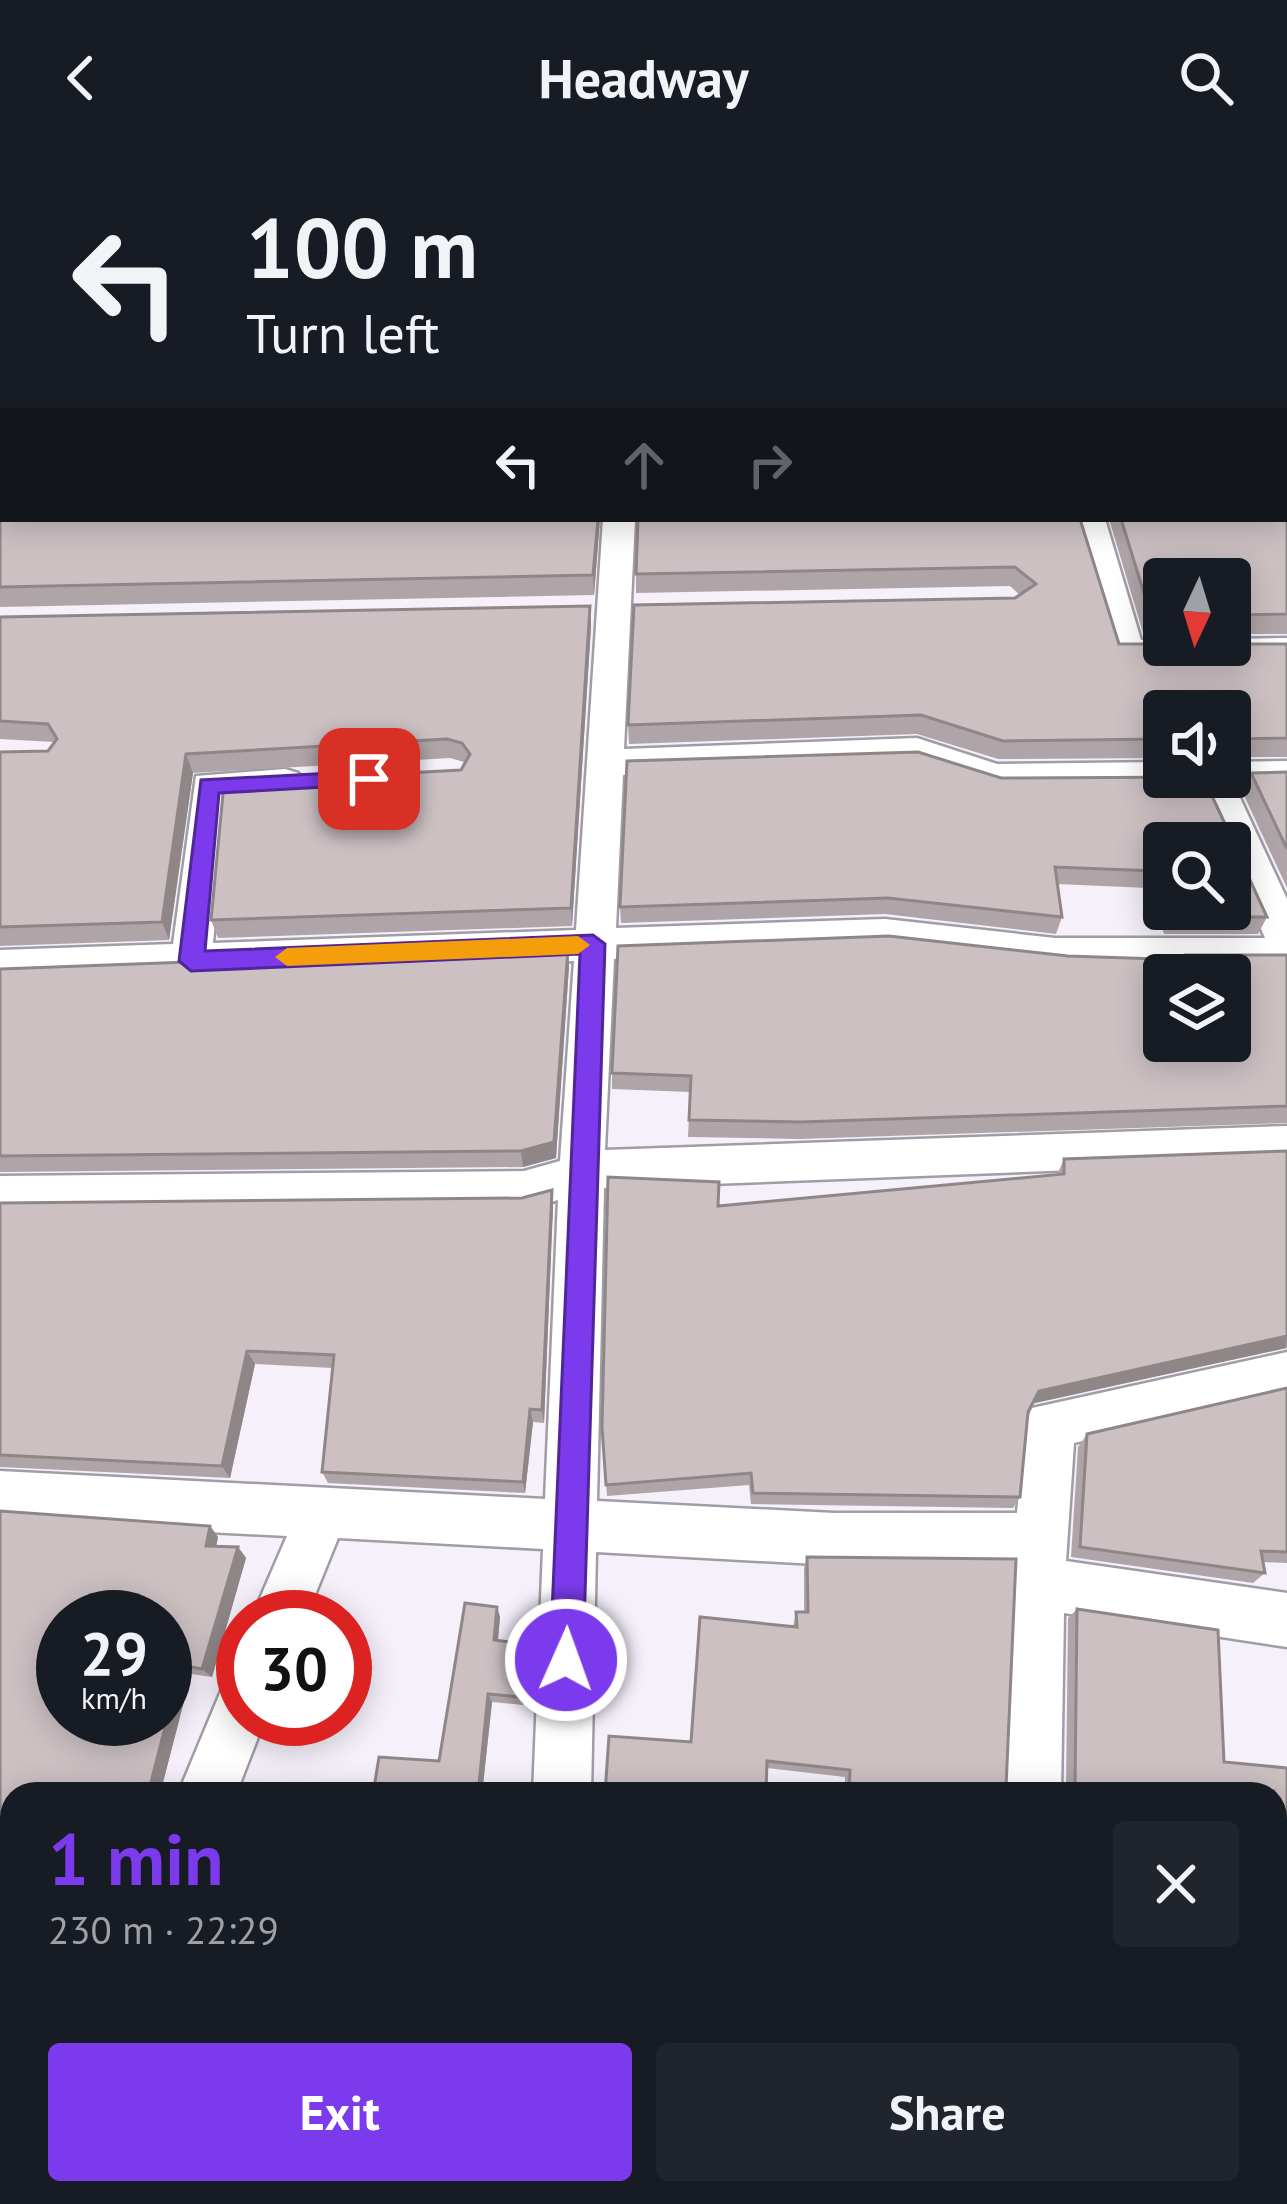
<!DOCTYPE html>
<html lang="en">
<head>
<meta charset="utf-8">
<style>
  :root { --surface:#171b24; --page:#20242c; --text:#f1f3f6; --muted:#9ea1a6; --accent:#7c3aed }
  body { margin:0; font-family:"PT Sans",sans-serif; background:var(--page); color:var(--text); height:100vh; display:flex; flex-direction:column; font-size:45px; white-space:nowrap }
  * { box-sizing:border-box; margin:0 }
  p { font-size:39px; color:var(--muted) }
  .icon { flex:none; width:66px; height:66px; fill:none; stroke:currentColor; stroke-width:2; stroke-linecap:round; stroke-linejoin:round }
  .map { position:relative; flex:1; overflow:hidden }
  .side { position:absolute; left:0px; top:1626px; width:1287px; height:423px; display:flex; flex-direction:column; background:var(--surface); border-radius:36px 36px 0 0; box-shadow:0 6px 30px #0003 }
  .side>* { flex:none }
  .top-card { position:absolute; left:0px; top:0px; width:1287px; height:366px; box-shadow:0 6px 30px #0003; background:#171b24; color:var(--text); overflow:hidden }
  .needle { width:78px; rotate:184deg }
  .buttons { position:absolute; left:1143px; top:402px; display:grid; gap:24px }
  .buttons a { display:grid; place-items:center; width:108px; height:108px; border-radius:12px; background:var(--surface); box-shadow:0 6px 30px #0003; font-size:60px }
  .speed { position:absolute; left:36px; top:1434px; display:flex; gap:24px; font-size:60px; font-weight:700; text-align:center }
  .speed>* { display:grid; place-content:center; width:156px; height:156px; border-radius:50%; background:var(--surface); box-shadow:0 6px 30px #0003; line-height:1 }
  .speed small { font-size:30px; font-weight:400 }
  .speed .limit { border:18px solid #d22; background:#fff; color:#111 }
  .pin { position:absolute; display:grid; place-items:center; width:102px; height:102px; color:#fff; margin:-51px; border-radius:24px; box-shadow:0 6px 18px #0006 }
  .me { position:absolute; width:132px; margin:-66px; rotate:2deg; stroke-linejoin:round; filter:drop-shadow(0 0 9px #0008) }
  .turn { display:flex; align-items:center; gap:42px; height:252px; padding:0 48px; font-size:54px }
  .turn .icon { width:156px; height:156px; stroke-width:2.5 }
  .turn b { display:block; font-size:84px; line-height:102px }
  .lanes { display:flex; align-items:center; height:114px; padding:0 48px; background:#0003; justify-content:center; gap:60px; direction:ltr }
  .lanes .off { opacity:.35 }
  .round { display:grid; place-items:center; flex:none; width:126px; height:126px; border-radius:12px; background:var(--page) }
  .headline { display:flex; align-items:center; justify-content:space-between; height:204px; padding:0 48px }
  h1 { font-size:72px; font-weight:700; line-height:90px; color:var(--accent) }
  .action { display:flex; gap:24px; margin-top:auto; padding:24px 48px }
  .action a { flex:1; height:138px; border-radius:12px; background:var(--accent); color:#fff; font-size:48px; font-weight:700; line-height:138px; text-align:center }
  .action a+a { background:var(--page); color:var(--text) }
  header { display:flex; justify-content:space-between; align-items:center; height:156px; padding:0 48px; background:var(--surface); font-size:54px; font-weight:700 }
  .map>svg:first-child { display:block }
  .lines { fill:none; stroke-linecap:round; stroke-linejoin:round }
  .street-casing { stroke:#a19da6; stroke-width:5 }
  .street { fill:#fff; fill-rule:evenodd }
  .wall { fill:#afa5a8; fill-rule:evenodd }
  .shaded-wall { fill:#8f8688 }
  .building { fill:#ccc0c3; stroke:#8f8688; stroke-width:3; fill-rule:evenodd }
  .route { fill:#7c3aed; stroke:#51269a; stroke-width:3 }
  .slow { fill:#f59e0b }
</style>
</head>
<body>
<header><svg class="icon" aria-label="back" viewBox="0 0 24 24"><path d="M15 5l-7 7 7 7"/></svg>Headway<svg class="icon" aria-label="search" viewBox="0 0 24 24"><circle cx="10" cy="10" r="6"/><path d="M15 15l6 6"/></svg></header>
<div class="map">
<svg width="1287" height="2048" viewBox="0 0 1287 2048">
  <rect width="100%" height="100%" fill="#f5f0fa"/>
  <g class="lines">
    <defs>
      <g id="street">
        <path d="M603 363H635L624 593 917 582 997 608 1164 606V621H1230V606L1287 605V631H1235L1287 743V812H1055L885 793 614 803 605 994 1287 970V1006L604 1032 597 1345 834 1357H1017L1025 1269 1032 1252 1287 1196V1238L1074 1287 1066 1405 1287 1437V1491L1064 1457 1061 1638H1003L1013 1409H834L596 1396 591 1638H533L543 1393 338 1382 306 1461H252L287 1380 0 1365V1315L545 1343 558 1044 524 1053 0 1058V1020L524 1015 560 1005 574 805 0 826V794L173 788 196 620 285 613 298 617 304 626 298 635 226 641 213 787 576 774ZM915 608 996 634 1198 632 1223 687H1230V704L1265 782H1055L885 763 616 772 623 619Z"/>
        <polygon points="1073,363 1105,363 1141,484 1230,489 1230,483 1287,482 1287,504 1115,504"/>
        <polygon points="243,1522 243,1563 265,1563 236,1638 178,1638 223,1530"/>
        <polygon points="1275,1795 1287,1796 1287,1856 1275,1855"/>
        <polygon points="1275,1983 1287,1988 1287,2048 1247,2048 1246,2037 1275,2037"/>
        <polygon points="50,2037 114,2037 112,2048 46,2048"/>
        <polygon points="502,2037 566,2037 566,2048 500,2048"/>
        <polygon points="978,2037 1042,2037 1043,2048 977,2048"/>
      </g>
    </defs>
    <use href="#street" class="street-casing"/>
    <use href="#street" class="street"/>
  </g>
  <g class="wall">
    <polygon points="0,0 1287,0 1287,478 1230,478 1230,423 1164,423 1164,481 1144,480 1109,363 1284,363 3,3 600,363 594,439 0,451"/>
    <polygon points="1080,363 1119,488 1287,488 1287,601 1232,601 1230,606 1230,555 1164,555 1164,602 998,603 917,578 629,588 628,569 1015,442 1020,439 1010,430 636,437 636,418"/>
    <polygon points="590,450 591,470 572,770 218,782 211,764 461,614 464,606 450,602 193,617 169,784 0,790 0,596 48,595 54,586 0,583 0,461"/>
    <polygon points="1287,616 1287,732 1242,635 1251,617"/>
    <path d="M1001 622 1234 689 1267 761 1258 778H1164L1148 732 1057 728 1062 761 1056 778 885 758 621 767 620 751ZM1164 687 1230 753H1164Z"/>
    <polygon points="1186,799 1287,799 1287,967 799,983 688,981 690,936 612,933 612,917 1068,800 1183,804"/>
    <polygon points="569,810 556,1002 523,1011 0,1016 0,813"/>
    <polygon points="1287,995 1287,1192 1032,1247 1028,1256 1020,1341 1013,1352 751,1348 749,1329 607,1340 602,1271 718,1050 1057,1019 1064,1003"/>
    <polygon points="0,1047 553,1050 544,1267 533,1266 525,1337 328,1327 322,1316 333,1212 255,1208 230,1322 0,1311"/>
    <polygon points="1287,1232 1287,1407 1263,1406 1265,1417 1253,1427 1071,1401 1078,1291 1087,1278"/>
    <path d="M0 1355 210 1370 218 1381 216 1390 238 1391 246 1402 212 1521 191 1518 160 1638H12V2037H48L43 2048H0ZM63 1461H165V1563H63Z"/>
    <polygon points="807,1401 1011,1636 1066,1632 1068,1462 1077,1453 1224,1606 1287,1612 1287,1788 1275,1727 1275,1638 845,1638 845,1621 767,1612 691,1586 793,1471 796,1456 804,1456 804,1412"/>
    <polygon points="497,1451 500,1461 498,1484 529,1497 523,1549 492,1546 482,1638 373,1638 439,1605"/>
    <polygon points="1046,2039 1258,2048 1044,2048"/>
  </g>
  <g class="shaded-wall">
    <polygon points="598,363 600,363 594,439 593,419"/>
    <polygon points="590,450 591,470 572,770 571,752"/>
    <polygon points="186,598 193,617 169,784 162,766"/>
    <polygon points="568,792 569,810 556,1002 523,1011 521,995"/>
    <polygon points="552,1034 553,1050 544,1267 542,1254"/>
    <polygon points="1287,1180 1286,1192 1031,1248 1039,1235"/>
    <polygon points="247,1195 255,1208 230,1322 222,1310"/>
    <polygon points="530,1253 533,1266 525,1337 523,1326"/>
    <polygon points="210,1370 218,1381 214,1400 206,1390"/>
    <polygon points="238,1391 246,1402 212,1521 202,1513"/>
    <polygon points="497,1451 500,1461 497,1493 494,1484"/>
    <polygon points="527,1488 529,1497 523,1549 520,1541"/>
    <polygon points="181,1509 191,1518 160,1638 148,1638"/>
    <polygon points="488,1538 492,1546 482,1638 478,1638"/>
    <polygon points="34,2037 48,2037 43,2048 29,2048"/>
  </g>
  <g class="building">
    <polygon points="0,0 1287,0 1287,458 1238,459 1233,465 1230,465 1230,423 1164,423 1164,461 1151,460 1121,363 1284,363 1284,3 3,3 3,363 598,363 593,419 0,431"/>
    <polygon points="638,363 1080,363 1119,488 1287,488 1287,582 1238,583 1234,598 1230,598 1230,555 1164,555 1164,583 1003,585 921,559 628,569 634,449 1015,442 1036,428 1015,411 636,418"/>
    <polygon points="590,450 571,752 211,764 224,627 461,614 470,598 462,587 447,583 186,598 162,766 0,771 0,596 48,595 57,583 48,568 0,565 0,461"/>
    <polygon points="918,596 1001,622 1203,621 1227,672 1233,675 1234,689 1267,761 1171,761 1168,753 1230,753 1230,687 1164,687 1164,741 1155,715 1055,711 1062,761 888,742 620,751 627,605"/>
    <polygon points="1287,616 1287,693 1251,617"/>
    <path d="M889 780 1068 800 1188 804 1186 799H1287V950L801 966 689 964 691 920 612 917 618 790ZM1164 819H1230V885H1164Z"/>
    <polygon points="568,792 554,986 521,995 0,1000 0,813"/>
    <polygon points="1287,995 1287,1180 1039,1235 1028,1256 1020,1341 753,1337 751,1317 606,1329 602,1271 608,1021 719,1026 718,1050 1064,1018 1064,1003"/>
    <polygon points="552,1034 542,1254 530,1253 523,1326 322,1316 334,1199 247,1195 222,1310 0,1299 0,1047 522,1042"/>
    <polygon points="1287,1232 1287,1396 1261,1395 1265,1417 1080,1391 1087,1278"/>
    <path d="M0 1355 210 1370 206 1390 238 1391 202 1513 181 1509 148 1638H12V2037H34L29 2048H0ZM63 1461H165V1563H63Z"/>
    <polygon points="807,1401 1016,1403 1006,1632 1011,1636 1075,1632 1077,1453 1218,1474 1224,1606 1287,1612 1287,1708 1274,1635 1254,1638 849,1638 850,1614 767,1605 766,1638 605,1638 609,1580 691,1586 700,1461 797,1471 796,1456 808,1456"/>
    <polygon points="465,1447 497,1451 494,1484 527,1488 520,1541 488,1538 478,1638 373,1638 379,1601 439,1605"/>
    <polygon points="102,2037 489,2037 488,2048 102,2048 105,2041"/>
    <polygon points="571,2037 986,2037 984,2048 570,2048"/>
    <polygon points="1012,2037 1257,2037 1258,2048 1055,2048 1057,2040"/>
  </g>
  <polygon class="route" points="369,615 381,623 377,628 219,637 205,795 593,779 605,788 583,1504 578,1516 566,1520 555,1516 550,1504 580,798 191,815 179,805 201,624"/>
  <polygon class="slow" points="578,780 590,789 578,798 287,810 275,801 287,792"/>
</svg>
<div class="buttons">
<a><svg class="needle" viewBox="-14 -14 28 28"><path d="M0-13l5 13h-10z" fill="#e53935"/><path d="M0 13l5-13h-10z" fill="#9ea1a6"/></svg></a>
<a><svg class="icon" aria-label="sound" viewBox="0 0 24 24"><path d="M4 9h4l5-4v14l-5-4H4zM17 9q2 3 0 6"/></svg></a>
<a><svg class="icon" aria-label="search" viewBox="0 0 24 24"><circle cx="10" cy="10" r="6"/><path d="M15 15l6 6"/></svg></a>
<a><svg class="icon" aria-label="layers" viewBox="0 0 24 24"><path d="M12 4l9 5-9 5-9-5zM3 14l9 5 9-5"/></svg></a>
</div>
<div class="speed"><div>29<small>km/h</small></div><div class="limit">30</div></div>
<div class="pin" style="left:369px;top:623px;background:#d93025"><svg class="icon" aria-label="arrive" viewBox="0 0 24 24"><path d="M6 21V4h12l-3 4 3 4H6"/></svg></div>
<svg class="me" style="left:566px;top:1504px" viewBox="-20 -20 40 40"><circle r="17" fill="#7c3aed" stroke="#fff" stroke-width="3"/><path d="M0-11L8 9 0 5-8 9z" fill="#fff"/></svg>
<div class="top-card">
<div class="turn"><svg class="icon" aria-label="left" viewBox="0 0 24 24"><path d="M17 20v-9H6M10 6l-5 5 5 5"/></svg><div><b>100 m</b>Turn left</div></div>
<div class="lanes"><svg class="icon" aria-label="left" viewBox="0 0 24 24"><path d="M17 20v-9H6M10 6l-5 5 5 5"/></svg><svg class="icon off" aria-label="ahead" viewBox="0 0 24 24"><path d="M12 20V5M6 11l6-6 6 6"/></svg><svg class="icon off" aria-label="right" viewBox="0 0 24 24"><path d="M7 20v-9h11M14 6l5 5-5 5"/></svg></div>
</div>
<section class="side">
<div class="headline"><div><h1>1 min</h1><p>230 m · 22:29</p></div><a class="round"><svg class="icon" aria-label="close" viewBox="0 0 24 24"><path d="M6 6l12 12M18 6L6 18"/></svg></a></div>
<div class="action"><a>Exit</a><a>Share</a></div>
</section>
</div>
</body>
</html>
